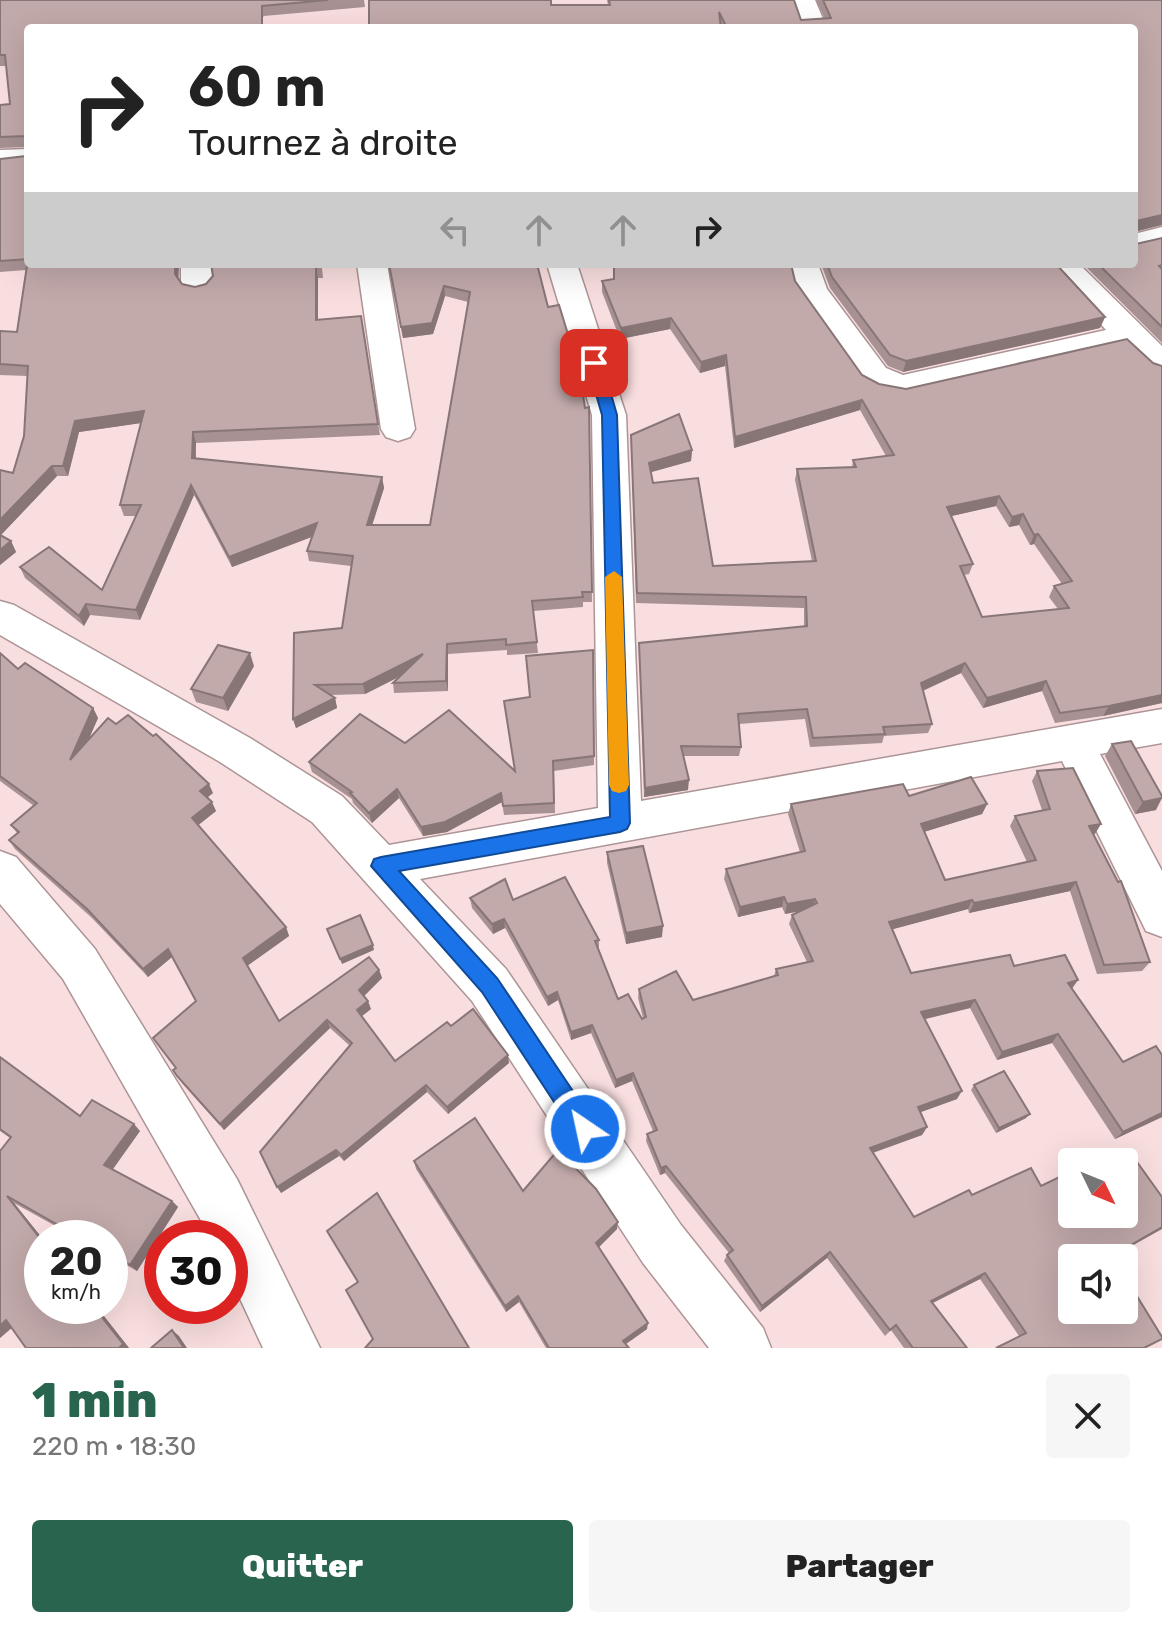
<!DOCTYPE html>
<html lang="fr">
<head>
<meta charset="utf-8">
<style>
  :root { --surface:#fff; --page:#f6f6f6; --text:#222; --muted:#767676; --accent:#28644e }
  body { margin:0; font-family:Rubik,sans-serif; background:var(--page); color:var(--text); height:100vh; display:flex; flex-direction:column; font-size:30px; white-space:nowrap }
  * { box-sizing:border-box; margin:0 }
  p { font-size:26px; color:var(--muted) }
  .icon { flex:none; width:44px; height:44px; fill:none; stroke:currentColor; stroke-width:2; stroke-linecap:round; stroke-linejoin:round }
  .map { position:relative; height:1348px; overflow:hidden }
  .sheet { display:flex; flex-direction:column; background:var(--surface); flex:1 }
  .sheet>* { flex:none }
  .guide { position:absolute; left:24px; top:24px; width:1114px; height:244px; border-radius:8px; box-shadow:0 8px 32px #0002; background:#fff; color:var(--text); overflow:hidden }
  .needle { width:52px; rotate:133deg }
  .buttons { position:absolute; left:1058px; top:1148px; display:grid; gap:16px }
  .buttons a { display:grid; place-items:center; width:80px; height:80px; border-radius:8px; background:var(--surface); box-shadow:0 8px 32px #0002; font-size:40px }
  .speed { position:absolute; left:24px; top:1220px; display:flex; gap:16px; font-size:40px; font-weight:700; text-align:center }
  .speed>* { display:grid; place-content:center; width:104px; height:104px; border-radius:50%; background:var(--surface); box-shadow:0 8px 32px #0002; line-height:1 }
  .speed small { font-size:20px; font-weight:400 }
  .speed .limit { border:12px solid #d22; background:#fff; color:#111 }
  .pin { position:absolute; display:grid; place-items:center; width:68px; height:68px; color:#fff; margin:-34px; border-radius:16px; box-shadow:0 4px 12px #0006 }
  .me { position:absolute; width:88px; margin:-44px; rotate:326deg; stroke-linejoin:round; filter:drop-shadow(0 0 6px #0008) }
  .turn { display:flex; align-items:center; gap:28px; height:168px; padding:0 32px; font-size:36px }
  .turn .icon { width:104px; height:104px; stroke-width:2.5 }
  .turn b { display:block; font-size:56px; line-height:68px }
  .lanes { display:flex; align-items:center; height:76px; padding:0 32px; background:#0003; justify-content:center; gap:40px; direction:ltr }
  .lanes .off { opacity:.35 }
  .round { display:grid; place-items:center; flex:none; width:84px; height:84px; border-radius:8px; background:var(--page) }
  .summary { display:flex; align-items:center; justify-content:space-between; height:136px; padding:0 32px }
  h1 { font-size:48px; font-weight:800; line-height:60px; color:var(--accent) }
  .button { display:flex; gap:16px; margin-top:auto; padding:16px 32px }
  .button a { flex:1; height:92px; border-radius:8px; background:var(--accent); color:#fff; font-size:32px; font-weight:800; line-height:92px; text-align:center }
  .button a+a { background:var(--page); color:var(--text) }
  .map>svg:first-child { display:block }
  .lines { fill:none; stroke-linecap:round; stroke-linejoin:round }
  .minor-casing { stroke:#ad9496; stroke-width:3 }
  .minor { fill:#fff; fill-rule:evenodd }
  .wall { fill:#a79192; fill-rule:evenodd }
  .shaded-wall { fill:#887677 }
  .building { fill:#c2a9aa; stroke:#887677; stroke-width:2; fill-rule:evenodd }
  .route { fill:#1a73e8; stroke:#114b97; stroke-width:2 }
  .slow { fill:#f59e0b }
</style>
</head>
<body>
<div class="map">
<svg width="1162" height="1348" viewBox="0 0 1162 1348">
  <rect width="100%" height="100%" fill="#f9dedf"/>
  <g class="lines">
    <defs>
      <g id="minor">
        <polygon points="791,0 815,0 827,28 801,28"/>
        <polygon points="28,149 28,165 0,168 0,150"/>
        <polygon points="1162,227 1162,245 1134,252 1134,234"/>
        <polygon points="181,264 211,264 213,285 208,292 197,295 186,292 181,285"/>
        <polygon points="357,264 387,264 415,429 410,437 398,441 386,437 381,429"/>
        <polygon points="547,264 577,264 626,415 641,801 1162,709 1162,743 1100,754 1162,871 1162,937 1146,931 1062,761 420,879 506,969 681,1225 763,1328 771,1348 709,1348 643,1263 472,1001 312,822 220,762 0,635 0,601 14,605 250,738 342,796 389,845 598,808 592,415"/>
        <polygon points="788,264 818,264 827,289 886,368 903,375 1106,330 1047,264 1079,264 1162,346 1162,375 1150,372 1123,347 903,397 877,392 862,384 796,290"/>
        <polygon points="0,851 16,857 95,949 237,1179 320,1348 263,1348 230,1277 230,1238 211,1238 63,979 0,904"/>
      </g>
    </defs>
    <use href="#minor" class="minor-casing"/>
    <use href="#minor" class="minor"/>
  </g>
  <g class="wall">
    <polygon points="0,0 364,0 365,7 264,16 28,264 179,264 178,279 182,284 195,287 206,284 213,276 211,264 355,264 354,265 322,268 323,278 318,278 318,320 361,316 380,435 196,443 196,458 382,477 384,488 372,525 430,525 468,302 445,296 433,334 403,338 388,264 548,307 585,408 589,407 592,602 583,602 583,607 533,611 538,653 507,655 507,650 448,654 448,691 394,693 393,683 399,677 365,694 330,695 335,698 337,708 296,728 293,719 342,628 351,566 309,561 307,551 312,537 232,567 194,495 140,620 90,615 84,626 25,578 20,567 102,590 136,516 124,516 120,505 141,423 79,432 68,476 57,476 1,535 11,541 16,552 0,565 0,470 13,473 24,436 28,376 0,375 0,331 17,332 26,270 0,272 0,159 26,156 26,147 0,148 0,105 10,104 6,66 0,66"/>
    <polygon points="607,0 794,0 801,20 825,19 816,0 1162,0 1162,225 1136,231 1136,244 1162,238 1162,343 1083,264 1134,264 1134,28 369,28 551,5 608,5"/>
    <polygon points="821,264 1056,264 1105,317 1100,328 903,372 888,366 830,288"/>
    <path d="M613 279 795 281 862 375 879 384 906 389 1127 339 1162 703 1103 716 1055 723 1042 691 983 708 961 673 923 691 932 724 928 733 884 736 882 743 810 747 805 719 739 724 741 747 739 756H683L688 790 644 797 639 643 804 627V608L636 603 631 435 692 450 691 461 651 472 653 483 713 566 812 561 795 480 797 469 852 467 853 460 886 456 860 410 734 448 725 366 700 373 670 329 620 339 602 292V281ZM996 506 1009 527 1019 525 1030 545 1034 544 1062 584 1054 586 1049 597 1058 609 982 617 964 575 969 574 973 564 951 516Z"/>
    <polygon points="593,650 594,765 554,771 555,813 504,815 502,802 447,832 423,836 399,798 372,823 353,803 352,799 312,772 309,762 515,770 504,701 530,697"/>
    <polygon points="0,653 18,669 93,708 98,718 88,740 213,793 208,797 216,811 198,825 286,927 289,936 247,966 279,1021 379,970 382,978 364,996 371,1009 361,1017 395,1061 451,1026 509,1063 448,1114 427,1092 344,1161 339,1156 281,1193 350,1046 330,1028 224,1130 182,1083 173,1070 175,1068 196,1001 172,957 148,977 92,918 15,849 9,840 17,833 11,825 34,806 0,781"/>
    <polygon points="254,666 228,711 196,702 191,689"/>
    <polygon points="1112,744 1156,810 1135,814 1105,756"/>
    <polygon points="1037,771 1095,834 1093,835 1150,962 1142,971 1097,974 1070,891 969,913 968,909 893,929 911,973 1014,966 1078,980 1072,989 1162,1117 1115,1139 1052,1043 997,1060 970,1008 925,1019 957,1099 920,1112 927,1127 922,1135 873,1153 914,1217 972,1195 1041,1186 1113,1257 1162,1339 1145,1348 996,1348 1019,1336 980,1279 933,1303 967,1348 904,1348 891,1330 885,1336 827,1258 760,1312 724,1261 727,1255 729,1253 665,1173 660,1175 646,1141 647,1134 653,1131 632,1081 615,1088 591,1033 571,1040 558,1000 548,1006 505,928 493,934 472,908 470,898 513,900 599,940 599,949 618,999 642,1019 643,1018 638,998 639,989 693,1000 774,976 776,969 807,962 789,924 792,915 799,911 785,914 782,907 738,917 724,879 726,869 800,852 788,814 791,804 909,796 987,804 982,814 924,832 945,880 1027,862 1010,826 1015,816 1042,810 1032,781"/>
    <polygon points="607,852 662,937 626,944 607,863"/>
    <polygon points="0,1057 80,1116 140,1131 112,1169 172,1201 178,1207 137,1271 110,1256 110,1238 77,1238 14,1203 42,1238 42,1306 96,1306 129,1348 11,1328 0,1338 10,1138 0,1131"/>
    <polygon points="974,1085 1026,1118 996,1133 971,1090"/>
    <polygon points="414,1161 523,1191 617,1229 599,1247 647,1329 626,1344 629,1348 546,1348 519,1302 506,1312 416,1169"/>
  </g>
  <g class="shaded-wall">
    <polygon points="1162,215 1162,225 1134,232 1136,221"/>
    <polygon points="175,264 179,264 178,285 175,274"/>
    <polygon points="316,267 318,278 318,331 316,320"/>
    <polygon points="444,286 445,296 433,334 403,338 401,327"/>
    <polygon points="1105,317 1100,328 903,372 906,361"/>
    <polygon points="671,318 670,329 620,339 621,328"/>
    <polygon points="726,355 725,366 700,373 701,362"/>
    <polygon points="862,400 860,410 734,448 735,437"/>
    <polygon points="144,411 148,422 79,432 68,476 63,466 75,421"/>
    <polygon points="193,432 196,443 195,469 192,458"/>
    <polygon points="692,450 691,461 648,473 649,463"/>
    <polygon points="52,466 57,476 0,536 0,520"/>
    <polygon points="382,477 384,488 369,535 367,525"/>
    <polygon points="191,485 194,495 140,620 136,610"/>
    <polygon points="999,496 996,506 943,518 947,507"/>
    <polygon points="1023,514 1019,525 1009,527 1012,517"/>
    <polygon points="317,523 319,534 232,567 229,557"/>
    <polygon points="1038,534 1034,544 1030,545 1034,535"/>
    <polygon points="11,541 16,552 0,565 0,550"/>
    <polygon points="86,604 90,615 84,626 79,616"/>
    <polygon points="447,644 448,654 448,691 446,681"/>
    <polygon points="250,653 254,666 228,711 223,698"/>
    <polygon points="423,654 424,664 365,694 363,684"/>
    <polygon points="965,663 961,673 917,693 921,683"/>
    <polygon points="1046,681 1042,691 983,708 987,698"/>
    <polygon points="1162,695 1162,703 1103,716 1109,706"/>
    <polygon points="335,698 337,708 296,728 293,719"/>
    <polygon points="93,708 98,718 76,769 70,760"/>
    <polygon points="689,780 688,790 644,797 645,788"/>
    <polygon points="209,784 213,793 204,800 200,791"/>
    <polygon points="397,789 399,798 372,823 369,813"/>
    <polygon points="501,793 502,802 447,832 423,836 421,827"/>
    <polygon points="1162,798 1156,810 1135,814 1143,802"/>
    <polygon points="212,802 216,811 196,827 192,818"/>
    <polygon points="987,804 982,814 917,834 921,824"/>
    <polygon points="1101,824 1095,834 1083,837 1089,826"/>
    <polygon points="1076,882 1070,891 969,913 974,903"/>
    <polygon points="784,897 782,907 738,917 740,907"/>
    <polygon points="815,899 812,909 785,914 787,904"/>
    <polygon points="972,900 968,909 886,931 889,922"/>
    <polygon points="504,919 505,928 493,934 492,924"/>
    <polygon points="663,926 662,937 626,944 626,933"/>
    <polygon points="286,927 289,936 247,966 243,958"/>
    <polygon points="373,945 374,950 342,964 340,959"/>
    <polygon points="168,949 172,957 148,977 143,969"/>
    <polygon points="379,970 382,978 362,998 359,990"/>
    <polygon points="1078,980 1071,989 1068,983"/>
    <polygon points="557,992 558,1000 548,1006 547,997"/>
    <polygon points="975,1000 970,1008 917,1021 921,1012"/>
    <polygon points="368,1001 371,1009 359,1018 357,1010"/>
    <polygon points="327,1020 330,1028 224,1130 220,1124"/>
    <polygon points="592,1025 591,1033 571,1040 571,1032"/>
    <polygon points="1058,1034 1052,1043 997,1060 1002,1052"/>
    <polygon points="508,1055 509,1063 448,1114 447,1107"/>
    <polygon points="633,1073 632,1081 615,1088 616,1080"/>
    <polygon points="426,1085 427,1092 344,1161 341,1155"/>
    <polygon points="962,1091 957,1099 913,1115 918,1107"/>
    <polygon points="1162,1113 1162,1117 1115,1139 1123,1132"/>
    <polygon points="1030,1114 1026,1118 996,1133 999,1128"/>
    <polygon points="134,1124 140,1131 111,1172 104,1165"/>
    <polygon points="927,1127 922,1135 866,1155 870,1148"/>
    <polygon points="336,1150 339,1156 281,1193 277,1187"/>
    <polygon points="666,1166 665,1173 660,1175 661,1168"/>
    <polygon points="7,1196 14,1203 42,1238 42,1241"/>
    <polygon points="172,1201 178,1207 137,1271 130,1265"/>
    <polygon points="618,1222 617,1229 596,1250 596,1243"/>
    <polygon points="1162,1227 1162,1229 1110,1258"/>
    <polygon points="830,1252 827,1258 760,1312 762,1306"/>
    <polygon points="985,1273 980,1279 926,1306 931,1301"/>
    <polygon points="518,1296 519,1302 506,1312 505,1306"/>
    <polygon points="93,1306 96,1306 129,1348 119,1348"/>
    <polygon points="6,1320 14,1326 0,1338 0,1326"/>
    <polygon points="648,1323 647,1329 623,1346 623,1341"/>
    <polygon points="172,1330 179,1336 187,1348 184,1348"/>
  </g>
  <g class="building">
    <polygon points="0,0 328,0 262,6 262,28 28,28 28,264 175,264 175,274 182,284 195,287 206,284 213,276 211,264 321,264 321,267 316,267 316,320 361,316 378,424 193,432 192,458 382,477 367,525 430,525 470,292 444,286 432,323 401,327 389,264 537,264 548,307 559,305 580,374 585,408 589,407 592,592 582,592 583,597 532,601 537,642 506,645 506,639 447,644 446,681 393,683 423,654 363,684 315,685 335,698 293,719 294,633 342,628 353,556 307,551 317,523 229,557 191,485 136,610 86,604 79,616 20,567 49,547 102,590 141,505 120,505 144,411 75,421 63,466 52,466 0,520 0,470 13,473 24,436 28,366 0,364 0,331 17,332 28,259 0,261 0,159 26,156 26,136 0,137 0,105 10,104 5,55 0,55"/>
    <polygon points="369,0 551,0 551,5 610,5 609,0 794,0 801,20 831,18 823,0 1162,0 1162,215 1136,221 1136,244 1162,238 1162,265 1159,266 1162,269 1162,327 1098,264 1134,264 1134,28 727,28 719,12 721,28 369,28"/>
    <path d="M614 264H791L795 281 862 375 879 384 906 389 1127 339 1153 363 1162 366V695L1109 706 1060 713 1046 681 987 698 965 663 921 683 932 724 883 727 885 734 813 738 807 709 738 714 741 747 681 746 689 780 645 788 639 643 807 626 806 597 637 593 631 435 679 414 692 450 649 463 653 483 698 478 713 566 816 561 797 469 856 467 853 460 894 455 862 400 735 437 726 355 701 362 671 318 621 328 602 281 614 279ZM999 496 1012 517 1023 514 1034 535 1038 534 1072 581 1054 586 1069 608 982 617 960 566 973 564 947 507Z"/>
    <polygon points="827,264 1056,264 1105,317 906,361 890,355 832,277"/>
    <polygon points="0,535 11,541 0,550"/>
    <polygon points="218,645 250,653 223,698 191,689"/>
    <polygon points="593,650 594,756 553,761 554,803 503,806 501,793 445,822 421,827 397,789 369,813 350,793 352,792 309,762 360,714 405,743 449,710 515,771 504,701 530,697 526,656"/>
    <polygon points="0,653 18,669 25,663 93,708 70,760 108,718 116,724 128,715 153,736 156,734 209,784 200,791 212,802 192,818 286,927 243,958 279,1021 369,957 379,970 359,990 368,1001 357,1010 395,1061 447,1022 451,1026 473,1009 508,1055 447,1107 426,1085 341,1155 336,1150 277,1187 260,1152 352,1043 327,1020 220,1124 177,1076 173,1070 176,1068 153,1038 196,1001 168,949 143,969 87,909 9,840 19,832 11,825 37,803 0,776"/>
    <polygon points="1131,741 1162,796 1162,798 1143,802 1112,744"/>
    <polygon points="1073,768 1101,824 1089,826 1118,882 1121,881 1150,962 1104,965 1076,882 974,903 972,900 889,922 911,973 1010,955 1014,966 1065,955 1078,980 1068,983 1123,1062 1156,1046 1162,1055 1162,1113 1123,1132 1058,1034 1002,1052 975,1000 921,1012 962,1091 918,1107 927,1127 870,1148 914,1217 969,1190 972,1195 1031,1168 1041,1186 1072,1171 1072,1214 1124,1214 1124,1162 1120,1162 1132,1155 1162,1197 1162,1227 1112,1256 1114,1258 1072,1258 1072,1310 1124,1310 1124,1275 1162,1337 1162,1339 1144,1348 996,1348 1026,1333 985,1273 931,1301 967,1348 913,1348 896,1325 890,1330 830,1252 762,1306 727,1255 733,1250 666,1166 661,1168 647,1134 657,1130 633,1073 616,1080 592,1025 571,1032 557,992 547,997 504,919 492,924 470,898 505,879 513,900 565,877 599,940 595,941 618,999 628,994 642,1019 646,1017 639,989 676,971 693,1000 778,975 776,969 813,961 792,915 817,903 815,899 787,904 784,897 740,907 726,869 805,851 791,804 903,784 909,796 971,777 987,804 921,824 945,880 1036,860 1015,816 1050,809 1037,771"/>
    <polygon points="643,846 663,926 626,933 607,852"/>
    <polygon points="360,915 373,945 340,959 327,929"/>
    <polygon points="0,1057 80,1116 92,1100 134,1124 104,1165 172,1201 130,1265 110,1254 110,1238 81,1238 7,1196 42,1241 42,1306 93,1306 123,1344 119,1348 26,1348 6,1320 0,1326 0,1151 11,1137 0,1129"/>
    <polygon points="1004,1071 1030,1114 999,1128 974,1085"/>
    <polygon points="475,1118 523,1191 558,1150 596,1189 618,1222 596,1243 648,1323 623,1341 629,1348 549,1348 518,1296 505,1306 414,1161"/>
    <polygon points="377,1193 469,1348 365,1348 373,1339 346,1290 358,1282 327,1231"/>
    <polygon points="172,1330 184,1348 151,1348"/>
  </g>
  <polygon class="route" points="594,358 602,363 617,415 630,823 627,829 620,832 399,871 497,978 593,1121 596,1129 593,1137 585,1141 577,1137 482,992 371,866 374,859 381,857 610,817 602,415 587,363"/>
  <polygon class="slow" points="614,571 622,577 629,785 626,791 619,793 612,791 609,785 605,577"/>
</svg>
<div class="buttons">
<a><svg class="needle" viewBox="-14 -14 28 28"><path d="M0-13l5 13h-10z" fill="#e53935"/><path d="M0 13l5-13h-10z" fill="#767676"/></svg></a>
<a><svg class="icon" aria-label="sound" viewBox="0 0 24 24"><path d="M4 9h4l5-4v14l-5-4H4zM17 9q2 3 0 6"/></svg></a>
</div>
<div class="speed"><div>20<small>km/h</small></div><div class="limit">30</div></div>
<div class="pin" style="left:594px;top:363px;background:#d93025"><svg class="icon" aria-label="arrive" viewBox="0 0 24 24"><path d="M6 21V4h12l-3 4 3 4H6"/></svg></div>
<svg class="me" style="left:585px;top:1129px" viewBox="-20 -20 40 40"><circle r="17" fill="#1a73e8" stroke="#fff" stroke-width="3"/><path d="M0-11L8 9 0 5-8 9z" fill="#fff"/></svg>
<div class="guide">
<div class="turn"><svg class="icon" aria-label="right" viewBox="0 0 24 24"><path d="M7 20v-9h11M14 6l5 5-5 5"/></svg><div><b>60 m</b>Tournez à droite</div></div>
<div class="lanes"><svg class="icon off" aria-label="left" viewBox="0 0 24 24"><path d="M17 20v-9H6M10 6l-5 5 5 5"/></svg><svg class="icon off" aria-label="ahead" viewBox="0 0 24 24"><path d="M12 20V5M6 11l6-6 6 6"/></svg><svg class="icon off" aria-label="ahead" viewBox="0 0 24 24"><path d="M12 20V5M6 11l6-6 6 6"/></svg><svg class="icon" aria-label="right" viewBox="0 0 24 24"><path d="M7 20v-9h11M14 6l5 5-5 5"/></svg></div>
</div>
</div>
<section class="sheet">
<div class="summary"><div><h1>1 min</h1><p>220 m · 18:30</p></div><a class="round"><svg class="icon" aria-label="close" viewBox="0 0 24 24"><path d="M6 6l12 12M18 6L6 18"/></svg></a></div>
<div class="button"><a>Quitter</a><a>Partager</a></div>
</section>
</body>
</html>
